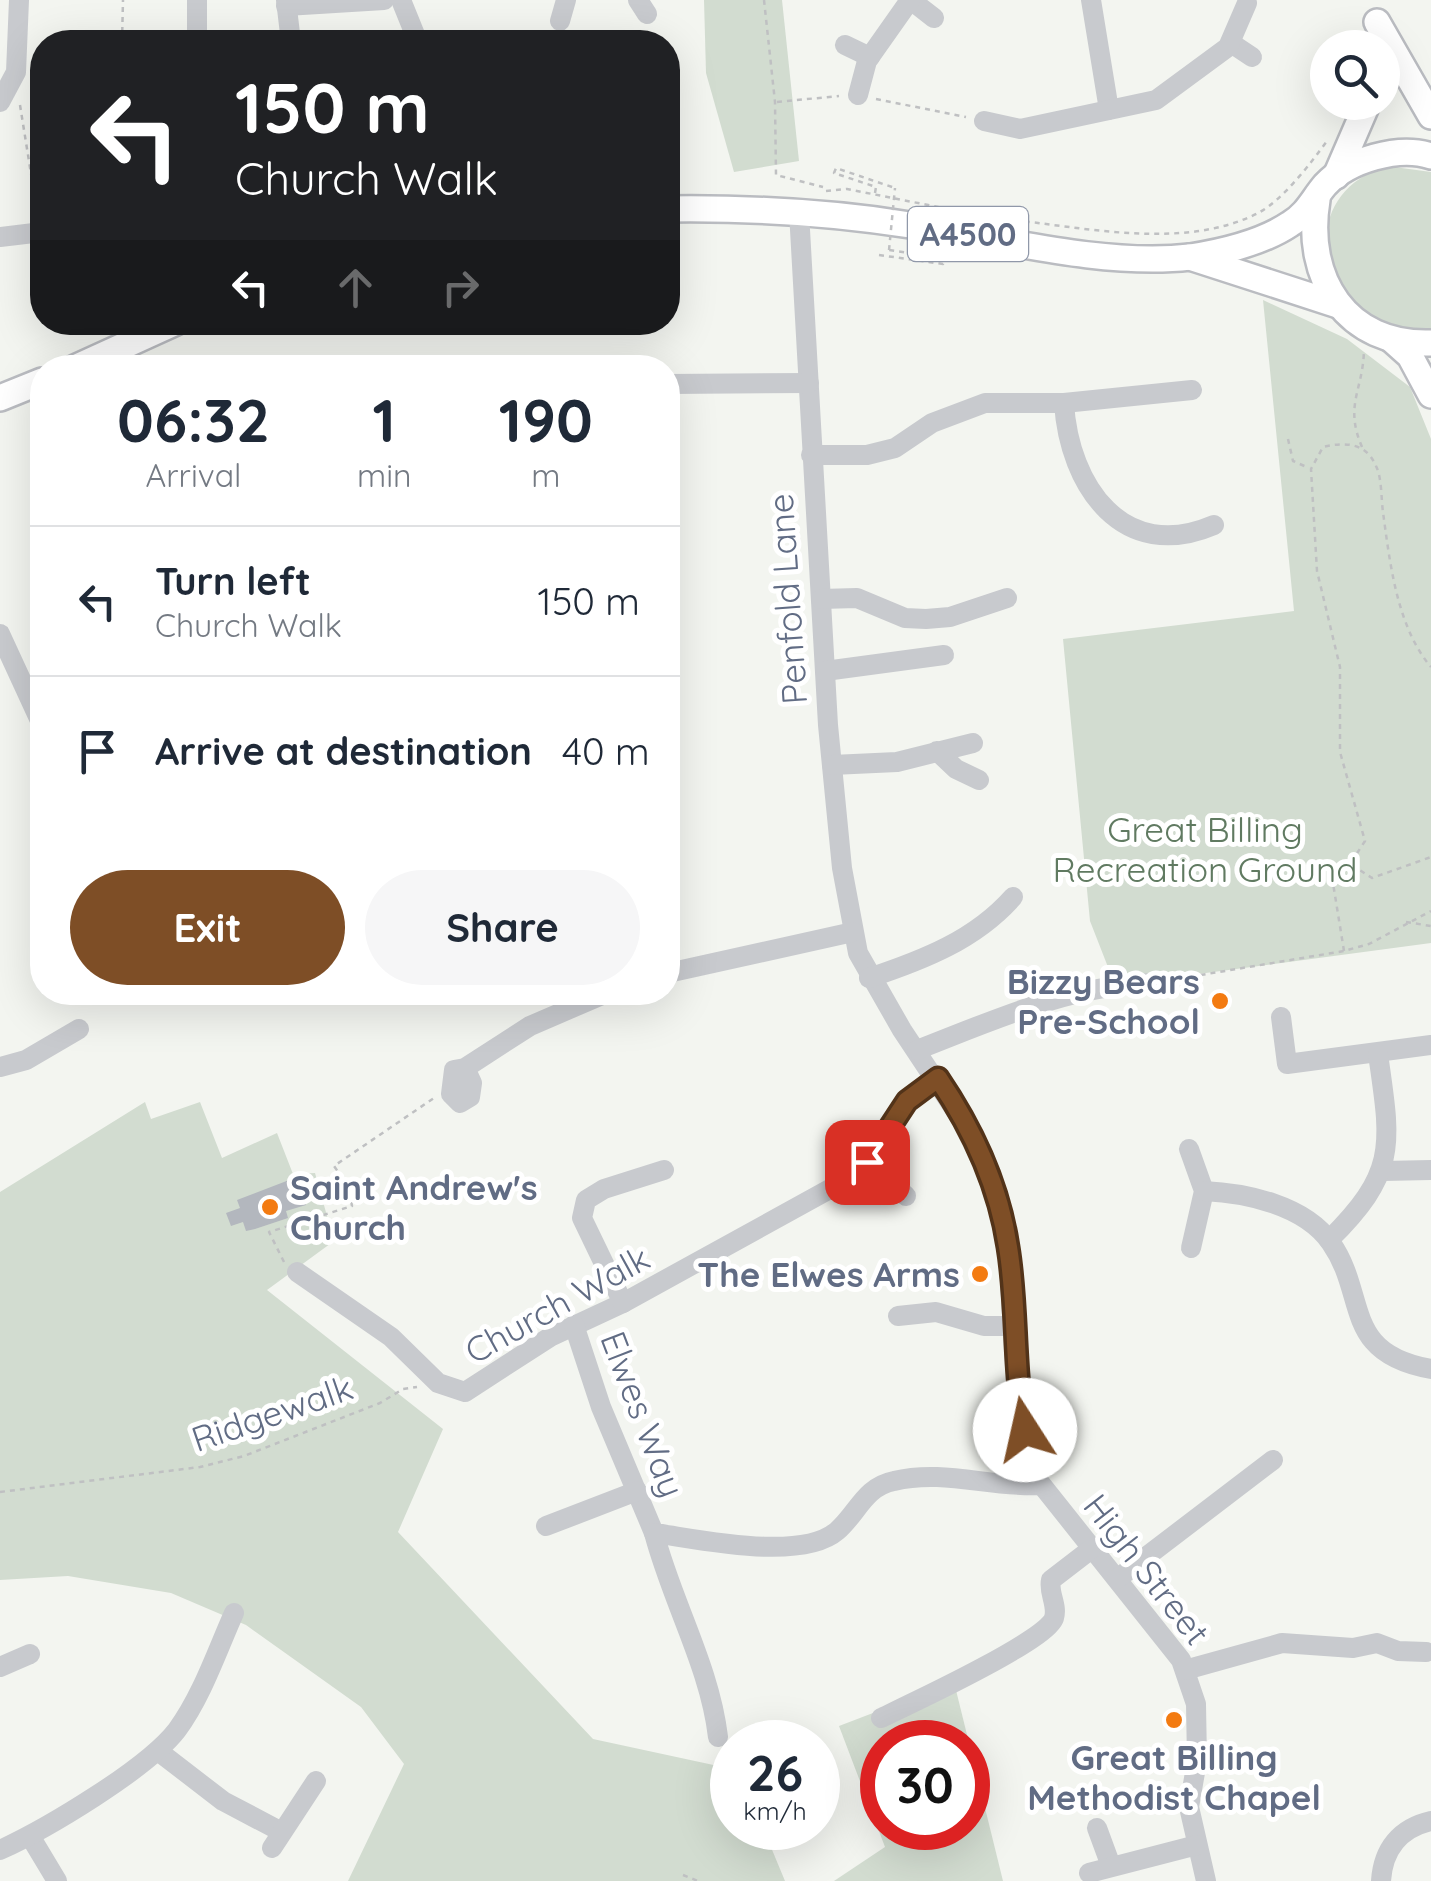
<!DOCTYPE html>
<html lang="en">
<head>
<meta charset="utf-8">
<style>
  :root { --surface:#fff; --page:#f6f6f7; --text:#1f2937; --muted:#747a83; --line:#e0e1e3; --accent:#7e4e26 }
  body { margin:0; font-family:Quicksand,sans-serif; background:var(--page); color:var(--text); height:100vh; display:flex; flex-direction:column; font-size:38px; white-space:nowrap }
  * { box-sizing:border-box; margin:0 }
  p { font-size:32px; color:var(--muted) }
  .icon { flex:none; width:55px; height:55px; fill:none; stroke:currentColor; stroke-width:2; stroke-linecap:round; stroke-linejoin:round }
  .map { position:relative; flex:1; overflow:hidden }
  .sheet { position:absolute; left:30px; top:355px; width:650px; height:650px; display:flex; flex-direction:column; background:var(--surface); border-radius:40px; box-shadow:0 10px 40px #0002 }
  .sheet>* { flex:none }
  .guide { position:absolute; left:30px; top:30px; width:650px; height:305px; border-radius:40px; box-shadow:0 10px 40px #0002; background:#202124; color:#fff; overflow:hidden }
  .controls { position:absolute; left:1310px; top:30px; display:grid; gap:20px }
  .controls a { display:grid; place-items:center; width:90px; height:90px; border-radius:50%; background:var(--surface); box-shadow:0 10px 40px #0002; font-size:50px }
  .speed { position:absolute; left:710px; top:1720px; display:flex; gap:20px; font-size:50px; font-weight:700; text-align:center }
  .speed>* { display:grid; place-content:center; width:130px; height:130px; border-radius:50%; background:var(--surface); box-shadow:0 10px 40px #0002; line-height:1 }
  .speed small { font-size:25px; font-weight:400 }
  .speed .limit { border:15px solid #d22; background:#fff; color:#111 }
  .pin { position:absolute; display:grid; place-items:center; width:85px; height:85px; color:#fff; margin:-42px; border-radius:20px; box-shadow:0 5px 15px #0006 }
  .me { position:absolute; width:110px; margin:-55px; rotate:350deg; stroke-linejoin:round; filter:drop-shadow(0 0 8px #0008) }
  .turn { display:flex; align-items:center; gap:35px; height:210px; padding:0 40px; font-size:45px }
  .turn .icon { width:130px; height:130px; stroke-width:2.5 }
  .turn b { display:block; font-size:70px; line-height:85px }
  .lanes { display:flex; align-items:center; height:95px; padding:0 40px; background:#0003; justify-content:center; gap:50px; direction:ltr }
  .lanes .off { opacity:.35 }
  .eta { display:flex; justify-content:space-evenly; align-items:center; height:170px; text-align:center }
  .eta b { font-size:60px; font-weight:700; line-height:70px }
  .cta { display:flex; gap:20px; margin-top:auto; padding:20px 40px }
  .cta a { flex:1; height:115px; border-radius:60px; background:var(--accent); color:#fff; font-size:40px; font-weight:700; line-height:115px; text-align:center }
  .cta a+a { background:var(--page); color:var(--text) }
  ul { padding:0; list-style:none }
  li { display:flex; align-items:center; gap:30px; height:150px; padding:0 40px; border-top:2px solid var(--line) }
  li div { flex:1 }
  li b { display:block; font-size:38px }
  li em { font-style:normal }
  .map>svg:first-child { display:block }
  .green { fill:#d2dcd0; fill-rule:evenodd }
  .building { fill:#b3b7be }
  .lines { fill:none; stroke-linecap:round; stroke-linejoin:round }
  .major-casing { stroke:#babcc1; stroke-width:30 }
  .path { stroke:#bfc0c2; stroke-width:2.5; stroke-dasharray:5 5; stroke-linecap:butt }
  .minor { stroke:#c8cace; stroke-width:20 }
  .major { stroke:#fff; stroke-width:25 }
  .path-bridge { stroke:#bfc0c2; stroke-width:2.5; stroke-dasharray:5 5; stroke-linecap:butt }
  .route-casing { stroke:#523319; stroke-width:25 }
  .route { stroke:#7e4e26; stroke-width:18 }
  .poi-dot { fill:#f37b12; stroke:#fff; stroke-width:4 }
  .labels { text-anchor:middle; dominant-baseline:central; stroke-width:10; stroke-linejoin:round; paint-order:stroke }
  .shield { fill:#fff; stroke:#9098a9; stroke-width:2.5 }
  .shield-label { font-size:32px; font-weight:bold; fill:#616c84 }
  .street-label { font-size:35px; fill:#616c84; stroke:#fff }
  .park-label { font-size:35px; fill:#607a61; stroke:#fff }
  .poi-label { font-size:35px; font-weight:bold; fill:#616c84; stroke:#fff; text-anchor:end }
</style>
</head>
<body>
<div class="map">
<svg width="1431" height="1881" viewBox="0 0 1431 1881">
  <rect width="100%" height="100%" fill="#f3f5f0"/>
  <g class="green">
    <polygon points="704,0 782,0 799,161 734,172 706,73"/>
    <path d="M1387 166 1431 172V332C1412 330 1395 329 1378 319 1310 281 1306 191 1387 166Z"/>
    <polygon points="1263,300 1347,339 1410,387 1431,439 1431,943 1115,985 1090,921 1063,639 1294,611"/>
    <polygon points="145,1102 151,1119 200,1102 222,1158 277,1133 293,1174 315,1173 334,1241 267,1290 443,1429 398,1532 593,1739 732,1769 732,1828 763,1828 785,1881 348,1881 404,1764 361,1707 246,1625 171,1593 68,1576 0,1580 0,1192"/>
    <path d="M954 1682 1003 1881H834L885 1847 839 1726ZM882 1742H968V1828H882Z"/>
  </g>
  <polygon class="building" points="297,1177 306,1205 286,1211 288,1218 255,1229 246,1231 243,1222 231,1226 226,1213 240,1208 237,1200"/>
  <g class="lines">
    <defs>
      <g id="major">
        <polyline points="1377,22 1431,116"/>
        <polyline points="1336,176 1368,102"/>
        <path d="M1317 200C1304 278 1346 346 1431 343"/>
        <path d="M668 209C749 208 830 212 910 225 996 238 1104 267 1190 257 1222 252 1263 242 1290 224 1307 214 1313 199 1325 185 1348 160 1399 145 1431 156"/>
        <polyline points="1190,257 1338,305"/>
        <polyline points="1391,339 1410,356 1431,395"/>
        <polyline points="75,368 176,322"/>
        <polyline points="0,398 42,381"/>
      </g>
    </defs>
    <use href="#major" class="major-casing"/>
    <g class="path">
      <polyline points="764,0 775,102 776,175 823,187"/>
      <polyline points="122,42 123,0"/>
      <polyline points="876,99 966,117"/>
      <polyline points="777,102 839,96"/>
      <polyline points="20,105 37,211"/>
      <polyline points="668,172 677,171 677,177"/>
      <polyline points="826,191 847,189 943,208"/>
      <polyline points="875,193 876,187 834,173 836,168 895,188"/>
      <path d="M1005 219C1083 227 1184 251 1258 213 1282 201 1311 163 1327 141"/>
      <polyline points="879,255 943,264 943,258 889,250"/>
      <polyline points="1288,439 1293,461 1309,468"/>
      <path d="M1362 447C1344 405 1363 391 1364 350"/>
      <polyline points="1352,865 1372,878 1431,857"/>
      <polyline points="1406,922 1431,926"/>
      <path d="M1344 951 1332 877 1350 864 1365 841 1340 752V667L1317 571 1311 469 1323 447C1344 442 1366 442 1376 466 1382 478 1381 498 1383 512 1390 564 1397 627 1431 667"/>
      <polyline points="1171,980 1344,951 1369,944 1431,911"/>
      <polyline points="284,1262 269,1232 352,1206 348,1186 334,1166 434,1098"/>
      <polyline points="0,1492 200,1467 244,1456 380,1403 403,1389 417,1387"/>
      <polyline points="683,1875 698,1881"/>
    </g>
    <g class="minor">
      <polyline points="286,0 291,42"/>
      <polyline points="401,0 418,42"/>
      <polyline points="638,0 647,14"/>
      <polyline points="911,0 934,18"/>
      <polyline points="1091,0 1109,110"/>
      <polyline points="286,6 384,0"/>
      <polyline points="560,21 566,0"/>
      <polyline points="197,42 197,0"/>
      <polyline points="1231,43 1252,57"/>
      <polyline points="845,45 870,57"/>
      <polyline points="858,95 867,61 910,0"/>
      <polyline points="0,102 16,72 19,0"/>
      <polyline points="984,121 1020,129 1156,100 1228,47 1247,3"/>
      <polyline points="799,212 828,725 842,868 858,953 902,1030 973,1137 1001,1214 1008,1246 1015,1368 1037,1479 1181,1660 1196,1704 1197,1761 1189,1807 1206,1881"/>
      <polyline points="0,237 42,232"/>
      <polyline points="668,384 809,383"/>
      <path d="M1064 403C1069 486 1123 564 1214 525"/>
      <polyline points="811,455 867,455 895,448 932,423 985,403 1064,403 1192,390"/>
      <polyline points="821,599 857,598 905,618 926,619 950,617 1007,598"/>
      <polyline points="0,634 42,725"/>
      <polyline points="825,671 944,655"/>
      <polyline points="937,751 956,769 979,780"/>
      <polyline points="832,765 897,762 973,743"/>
      <polyline points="668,973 853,932"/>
      <path d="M869 978C923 960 975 940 1013 897"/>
      <polyline points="1281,1017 1287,1064 1431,1045"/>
      <path d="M917 1050C992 1021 1068 986 1150 983"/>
      <polyline points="0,1067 26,1060 79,1029"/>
      <polyline points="465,1068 472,1083 470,1097 460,1103 451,1094 454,1070 465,1068 530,1026 609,992"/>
      <polyline points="1189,1149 1204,1191 1191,1248"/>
      <polyline points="867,1161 906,1196"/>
      <polyline points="1383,1171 1431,1170"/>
      <path d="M1204 1191C1246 1193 1305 1205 1331 1243 1368 1296 1341 1353 1431 1369"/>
      <path d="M1329 1240C1398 1172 1391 1145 1378 1054"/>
      <path d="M297 1272 391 1337 438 1383 465 1392 550 1337 623 1303 848 1179C881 1148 897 1102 937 1078"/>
      <polyline points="623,1303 582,1218 586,1200 604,1189 664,1170"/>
      <polyline points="898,1316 936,1312 984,1326 1012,1326"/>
      <path d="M574 1325 601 1407 654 1533C698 1539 801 1562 837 1531 858 1513 864 1487 894 1481 944 1469 991 1488 1041 1485"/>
      <polyline points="546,1526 637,1491"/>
      <path d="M654 1533C672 1602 710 1667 718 1737"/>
      <polyline points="1117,1579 1273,1460"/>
      <polyline points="0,1667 30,1654"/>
      <polyline points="1185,1670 1282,1643 1353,1648 1377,1643 1398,1651 1426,1652"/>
      <path d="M881 1718C908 1705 1048 1640 1054 1618 1058 1605 1048 1593 1051 1580L1090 1550"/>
      <polyline points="158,1751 223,1801 280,1831"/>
      <polyline points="1097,1828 1111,1866"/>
      <polyline points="30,1836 57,1881"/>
      <polyline points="272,1848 316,1781"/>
      <path d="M0 1850C46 1829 147 1769 177 1730 202 1696 217 1651 234 1613"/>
      <polyline points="1089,1873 1197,1845"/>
      <path d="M1381 1881C1383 1849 1400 1828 1431 1821"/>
    </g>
    <use href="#major" class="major"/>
    <polyline class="path-bridge" points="889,250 895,188"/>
  </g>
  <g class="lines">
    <defs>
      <path id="route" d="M867 1162 907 1101 938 1078C972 1128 999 1187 1008 1247 1018 1307 1013 1369 1025 1430"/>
    </defs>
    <use href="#route" class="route-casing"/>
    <use href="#route" class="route"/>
  </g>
  <g class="poi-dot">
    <circle cx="1220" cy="1001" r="10"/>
    <circle cx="270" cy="1207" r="10"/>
    <circle cx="980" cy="1274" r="10"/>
    <circle cx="1174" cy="1720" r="10"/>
  </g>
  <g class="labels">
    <rect class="shield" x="908" y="207" width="120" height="54" rx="8"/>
    <g class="shield-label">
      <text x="968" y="234">A4500</text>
    </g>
    <g class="street-label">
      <text transform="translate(787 599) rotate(-94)">Penfold Lane</text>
      <text transform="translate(557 1304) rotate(-29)">Church Walk</text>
      <text transform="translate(272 1413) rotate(-19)">Ridgewalk</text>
      <text transform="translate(643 1414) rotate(69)">Elwes Way</text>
      <text transform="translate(1147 1569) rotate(52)">High Street</text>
    </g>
    <g class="park-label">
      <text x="1205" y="829">Great Billing<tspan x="1205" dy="40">Recreation Ground</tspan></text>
    </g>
    <g class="poi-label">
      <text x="1200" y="981">Bizzy Bears<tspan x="1200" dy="40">Pre-School</tspan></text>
      <text x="290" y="1187" text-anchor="start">Saint Andrew's<tspan x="290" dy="40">Church</tspan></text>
      <text x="960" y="1274">The Elwes Arms</text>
      <text x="1174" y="1757" text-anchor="middle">Great Billing<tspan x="1174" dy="40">Methodist Chapel</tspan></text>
    </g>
  </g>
</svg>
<div class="controls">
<a><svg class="icon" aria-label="search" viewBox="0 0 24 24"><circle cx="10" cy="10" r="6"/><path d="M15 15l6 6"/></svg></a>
</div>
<div class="speed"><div>26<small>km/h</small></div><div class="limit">30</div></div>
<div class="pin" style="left:867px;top:1162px;background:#d93025"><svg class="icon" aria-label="arrive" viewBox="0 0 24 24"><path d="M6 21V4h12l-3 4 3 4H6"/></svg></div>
<svg class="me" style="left:1025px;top:1430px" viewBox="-20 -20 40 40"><circle r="19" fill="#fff"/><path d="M0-13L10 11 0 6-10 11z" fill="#7e4e26"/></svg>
<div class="guide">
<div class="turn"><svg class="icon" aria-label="left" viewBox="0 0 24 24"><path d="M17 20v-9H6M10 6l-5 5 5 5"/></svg><div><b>150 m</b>Church Walk</div></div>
<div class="lanes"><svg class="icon" aria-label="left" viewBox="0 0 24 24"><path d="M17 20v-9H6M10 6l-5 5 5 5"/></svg><svg class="icon off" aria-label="ahead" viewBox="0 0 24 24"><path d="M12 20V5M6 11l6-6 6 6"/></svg><svg class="icon off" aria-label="right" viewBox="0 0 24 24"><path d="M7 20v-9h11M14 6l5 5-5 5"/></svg></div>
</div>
<section class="sheet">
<div class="eta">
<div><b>06:32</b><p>Arrival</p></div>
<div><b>1</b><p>min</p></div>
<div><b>190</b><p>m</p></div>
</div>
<ul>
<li><svg class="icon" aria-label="left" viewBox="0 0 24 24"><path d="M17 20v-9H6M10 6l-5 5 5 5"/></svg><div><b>Turn left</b><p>Church Walk</p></div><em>150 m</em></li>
<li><svg class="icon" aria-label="arrive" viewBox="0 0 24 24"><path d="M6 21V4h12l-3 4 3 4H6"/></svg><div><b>Arrive at destination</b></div><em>40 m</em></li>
</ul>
<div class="cta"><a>Exit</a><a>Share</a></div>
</section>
</div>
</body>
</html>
